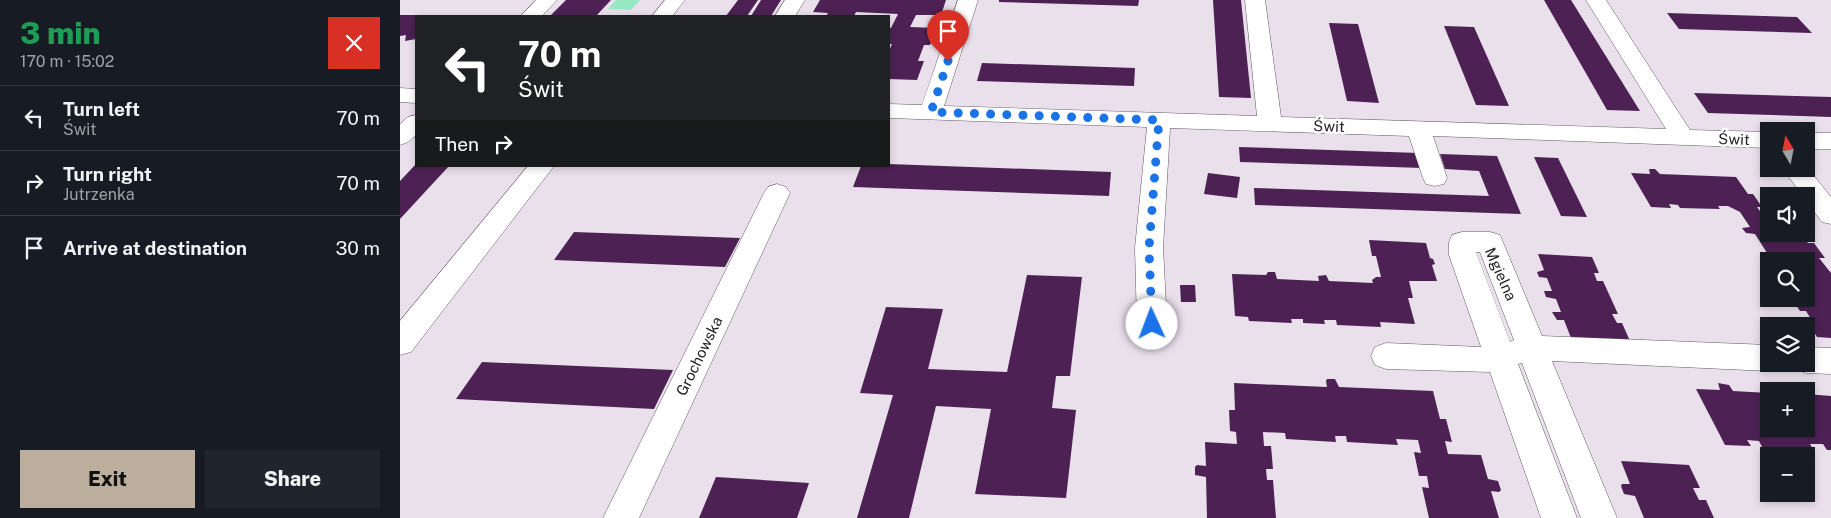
<!DOCTYPE html>
<html lang="en">
<head>
<meta charset="utf-8">
<style>
  :root { --surface:#171b24; --page:#20242c; --text:#f1f3f6; --muted:#9ea1a6; --line:#363941; --accent:#bbae9c }
  body { margin:0; font-family:"Public Sans",sans-serif; background:var(--page); color:var(--text); height:100vh; display:flex; flex-direction:column; font-size:19px; white-space:nowrap }
  * { box-sizing:border-box; margin:0 }
  p { font-size:16px; color:var(--muted) }
  .icon { flex:none; width:28px; height:28px; fill:none; stroke:currentColor; stroke-width:2; stroke-linecap:round; stroke-linejoin:round }
  .map { position:relative; flex:1; overflow:hidden }
  .panel { display:flex; flex-direction:column; background:var(--surface); width:400px }
  .panel>* { flex:none }
  .hud { position:absolute; left:15px; top:15px; width:475px; height:152px; border-radius:0px; box-shadow:0 2px 8px #0003; background:#202124; color:#fff; overflow:hidden }
  .needle { width:32px; rotate:350deg }
  .controls { position:absolute; left:1360px; top:122px; display:grid; gap:10px }
  .controls a { display:grid; place-items:center; width:55px; height:55px; border-radius:0px; background:var(--surface); box-shadow:0 2px 8px #0003; font-size:25px }
  .pin { position:absolute; display:grid; place-items:center; width:42px; height:42px; color:#fff; margin:-51px -21px; border-radius:50% 50% 50% 0; rotate:-45deg; box-shadow:0 0 5px #0007 }
  .pin .icon { rotate:45deg }
  .me { position:absolute; width:55px; margin:-28px; rotate:358deg; stroke-linejoin:round; filter:drop-shadow(0 0 4px #0008) }
  .turn { display:flex; align-items:center; gap:18px; height:105px; padding:0 20px; font-size:22px }
  .turn .icon { width:65px; height:65px; stroke-width:2.5 }
  .turn b { display:block; font-size:35px; line-height:42px }
  .then { display:flex; align-items:center; height:48px; padding:0 20px; background:#0003; gap:10px; font-size:19px }
  .round { display:grid; place-items:center; flex:none; width:52px; height:52px; border-radius:0px; background:var(--page) }
  .summary { display:flex; align-items:center; justify-content:space-between; height:85px; padding:0 20px }
  h1 { font-size:30px; font-weight:800; line-height:38px; color:#1e9e55 }
  .cta { display:flex; gap:10px; margin-top:auto; padding:10px 20px }
  .cta a { flex:1; height:58px; border-radius:0px; background:var(--accent); color:#111; font-size:20px; font-weight:800; line-height:58px; text-align:center }
  .cta a+a { background:var(--page); color:var(--text) }
  ul { padding:0; list-style:none }
  li { display:flex; align-items:center; gap:15px; height:65px; padding:0 20px; border-top:1px solid var(--line) }
  li div { flex:1 }
  li b { display:block; font-size:19px }
  li em { font-style:normal }
  main { display:flex; flex:1; min-height:0 }
  .map>svg:first-child { display:block }
  .green { fill:#95e8c1 }
  .building { fill:#4d2154 }
  .lines { fill:none; stroke-linecap:round; stroke-linejoin:round }
  .minor-casing { stroke:#615962; stroke-width:1 }
  .minor { fill:#fff; fill-rule:evenodd }
  .route { stroke:#1a73e8; stroke-width:9; stroke-dasharray:0 16.2 }
  .labels { text-anchor:middle; dominant-baseline:central; stroke-width:5; stroke-linejoin:round; paint-order:stroke }
  .street-label { font-size:15px; fill:#252125; stroke:#fff }
</style>
</head>
<body>
<main>
<section class="panel">
<div class="summary"><div><h1>3 min</h1><p>170 m · 15:02</p></div><a class="round" style="background:#d93025;color:#fff"><svg class="icon" aria-label="close" viewBox="0 0 24 24"><path d="M6 6l12 12M18 6L6 18"/></svg></a></div>
<ul>
<li><svg class="icon" aria-label="left" viewBox="0 0 24 24"><path d="M17 20v-9H6M10 6l-5 5 5 5"/></svg><div><b>Turn left</b><p>Świt</p></div><em>70 m</em></li>
<li><svg class="icon" aria-label="right" viewBox="0 0 24 24"><path d="M7 20v-9h11M14 6l5 5-5 5"/></svg><div><b>Turn right</b><p>Jutrzenka</p></div><em>70 m</em></li>
<li><svg class="icon" aria-label="arrive" viewBox="0 0 24 24"><path d="M6 21V4h12l-3 4 3 4H6"/></svg><div><b>Arrive at destination</b></div><em>30 m</em></li>
</ul>
<div class="cta"><a>Exit</a><a>Share</a></div>
</section>
<div class="map">
<svg width="1431" height="518" viewBox="0 0 1431 518">
  <rect width="100%" height="100%" fill="#e9e0eb"/>
  <polygon class="green" points="216,0 240,0 231,10 208,9"/>
  <g class="building">
    <polygon points="166,0 211,0 196,16 150,16"/>
    <polygon points="338,0 358,0 347,16 326,16"/>
    <polygon points="361,0 381,0 371,16 351,16"/>
    <polygon points="420,0 546,0 541,15 516,15 510,27 536,28 530,45 524,45 518,61 524,61 517,80 489,79 489,51 492,44 489,44 489,28 491,28 498,14 456,12 454,16 426,16 428,13 413,12"/>
    <polygon points="599,0 739,0 738,6 599,2"/>
    <polygon points="813,0 841,0 851,98 819,97"/>
    <polygon points="1144,0 1171,0 1240,111 1207,110"/>
    <polygon points="1267,13 1397,17 1412,33 1279,29"/>
    <polygon points="0,15 16,15 16,39 5,41 6,35 0,36"/>
    <polygon points="929,23 958,24 979,103 947,101"/>
    <polygon points="1044,26 1074,27 1109,106 1076,105"/>
    <polygon points="582,63 735,68 734,86 577,81"/>
    <polygon points="1294,93 1431,97 1431,117 1308,113"/>
    <polygon points="839,147 1019,153 1023,168 840,162"/>
    <polygon points="1040,154 1097,156 1121,214 855,205 854,188 1089,196 1079,171 1045,169"/>
    <polygon points="1134,157 1158,158 1187,217 1161,216"/>
    <polygon points="16,164 16,166 49,166 0,219 0,181"/>
    <polygon points="489,164 711,172 709,196 453,187 461,166 489,166"/>
    <polygon points="1249,169 1255,169 1260,174 1336,177 1348,194 1353,194 1362,207 1357,207 1362,214 1369,214 1369,234 1401,234 1408,243 1414,243 1425,258 1419,258 1431,273 1431,338 1417,337 1406,319 1411,319 1406,311 1400,311 1392,299 1406,299 1406,261 1369,261 1369,264 1364,256 1369,256 1355,234 1346,233 1342,228 1350,227 1340,212 1328,206 1318,206 1320,209 1280,208 1278,205 1269,204 1271,208 1251,207 1231,173 1250,174"/>
    <polygon points="808,173 840,177 837,198 804,194"/>
    <polygon points="174,232 340,238 325,267 154,260"/>
    <polygon points="969,240 1026,243 1030,258 1033,259 1035,264 1032,265 1037,281 1009,281 1013,298 1008,298 1015,324 980,322 981,327 937,325 936,320 924,320 925,324 903,323 903,319 891,319 892,323 849,321 848,317 835,316 832,274 866,275 868,272 875,272 877,279 919,281 918,276 926,275 929,281 973,283 972,280 976,277 981,277 976,256 972,256"/>
    <polygon points="1138,254 1192,257 1199,273 1194,273 1197,281 1203,281 1218,314 1212,314 1217,323 1222,323 1230,341 1171,338 1164,320 1157,320 1152,312 1161,312 1156,299 1146,297 1144,291 1152,291 1147,278 1139,277 1137,272 1144,270"/>
    <polygon points="627,275 682,277 670,376 656,376 652,408 676,410 666,498 575,494 591,409 536,406 509,518 457,518 493,395 460,393 486,307 543,309 528,369 607,372"/>
    <polygon points="780,285 795,285 796,302 781,302"/>
    <polygon points="82,362 273,370 254,409 56,399"/>
    <polygon points="927,379 935,379 939,387 1033,391 1040,419 1046,419 1052,442 1045,441 1048,454 1081,455 1088,479 1098,481 1101,490 1099,492 1091,491 1099,518 1029,518 1022,487 1029,488 1027,476 1019,476 1014,452 1021,453 1018,440 996,439 998,445 947,442 946,436 935,436 936,442 886,439 885,433 863,432 864,446 871,446 873,469 866,469 867,480 873,480 876,518 807,518 806,477 795,475 795,467 797,465 806,466 805,442 837,444 836,432 830,431 829,410 835,410 834,383 927,387 926,381"/>
    <polygon points="1318,383 1329,385 1333,391 1369,393 1369,429 1406,429 1406,394 1431,396 1431,450 1427,450 1423,444 1410,444 1413,449 1362,447 1359,441 1347,440 1351,446 1325,445 1296,389 1320,390"/>
    <polygon points="1376,385 1385,386 1390,391 1378,391"/>
    <polygon points="1221,461 1289,465 1300,488 1293,488 1299,500 1306,500 1314,518 1244,518 1235,496 1224,494 1221,486 1222,484 1230,484"/>
    <polygon points="316,477 409,483 397,518 299,518"/>
  </g>
  <g class="lines">
    <defs>
      <g id="minor">
        <polygon points="136,0 157,0 142,16 121,16"/>
        <polygon points="265,0 285,0 272,16 252,16"/>
        <polygon points="385,0 405,0 395,16 375,16"/>
        <polygon points="558,0 578,0 544,106 857,116 845,0 865,0 881,117 1266,129 1186,0 1206,0 1290,130 1369,132 1369,148 1033,136 1047,178 1044,184 1035,186 1026,184 1023,178 1009,136 770,128 763,248 767,324 762,332 752,336 742,332 737,324 735,248 747,127 489,118 489,104 522,105"/>
        <polygon points="0,88 16,89 16,103 0,102"/>
        <polygon points="16,115 16,135 8,142 0,145 0,124 8,117"/>
        <rect x="1406" y="133" width="25" height="16"/>
        <polygon points="128,166 154,166 11,352 0,355 0,321"/>
        <polygon points="1406,166 1431,197 1431,224 1422,222 1406,201 1406,196 1403,196 1383,169 1406,169"/>
        <polygon points="377,184 386,187 390,193 239,518 203,518 364,193 368,187"/>
        <path d="M1062 232H1090L1100 235 1142 336 1369 345V364H1381L1380 367 1369 371 1152 361 1217 518H1181L1122 363 1118 364 1177 518H1141L1090 372 986 369 975 365 971 356 975 347 986 343 1081 347 1049 255V242L1052 235ZM1076 252H1080L1114 340 1110 342Z"/>
        <polygon points="1406,347 1431,348 1431,374 1406,373 1395,369 1393,364 1406,364"/>
      </g>
    </defs>
    <use href="#minor" class="minor-casing"/>
    <use href="#minor" class="minor"/>
  </g>
  <g class="lines">
    <polyline class="route" points="548,61 531,112 759,120 749,248 752,324"/>
  </g>
  <g class="labels">
    <g class="street-label">
      <text transform="translate(929 126) rotate(2)">Świt</text>
      <text transform="translate(1334 139) rotate(2)">Świt</text>
      <text transform="translate(1101 274) rotate(66)">Mgielna</text>
      <text transform="translate(299 356) rotate(-64)">Grochowska</text>
    </g>
  </g>
</svg>
<div class="controls">
<a><svg class="needle" viewBox="-14 -14 28 28"><path d="M0-13l5 13h-10z" fill="#e53935"/><path d="M0 13l5-13h-10z" fill="#9ea1a6"/></svg></a>
<a><svg class="icon" aria-label="sound" viewBox="0 0 24 24"><path d="M4 9h4l5-4v14l-5-4H4zM17 9q2 3 0 6"/></svg></a>
<a><svg class="icon" aria-label="search" viewBox="0 0 24 24"><circle cx="10" cy="10" r="6"/><path d="M15 15l6 6"/></svg></a>
<a><svg class="icon" aria-label="layers" viewBox="0 0 24 24"><path d="M12 4l9 5-9 5-9-5zM3 14l9 5 9-5"/></svg></a>
<a>+</a>
<a>−</a>
</div>
<div class="pin" style="left:548px;top:61px;background:#d93025"><svg class="icon" aria-label="arrive" viewBox="0 0 24 24"><path d="M6 21V4h12l-3 4 3 4H6"/></svg></div>
<svg class="me" style="left:752px;top:324px" viewBox="-20 -20 40 40"><circle r="19" fill="#fff"/><path d="M0-13L10 11 0 6-10 11z" fill="#1a73e8"/></svg>
<div class="hud">
<div class="turn"><svg class="icon" aria-label="left" viewBox="0 0 24 24"><path d="M17 20v-9H6M10 6l-5 5 5 5"/></svg><div><b>70 m</b>Świt</div></div>
<div class="then">Then<svg class="icon" aria-label="right" viewBox="0 0 24 24"><path d="M7 20v-9h11M14 6l5 5-5 5"/></svg></div>
</div>
</div>
</main>
</body>
</html>
